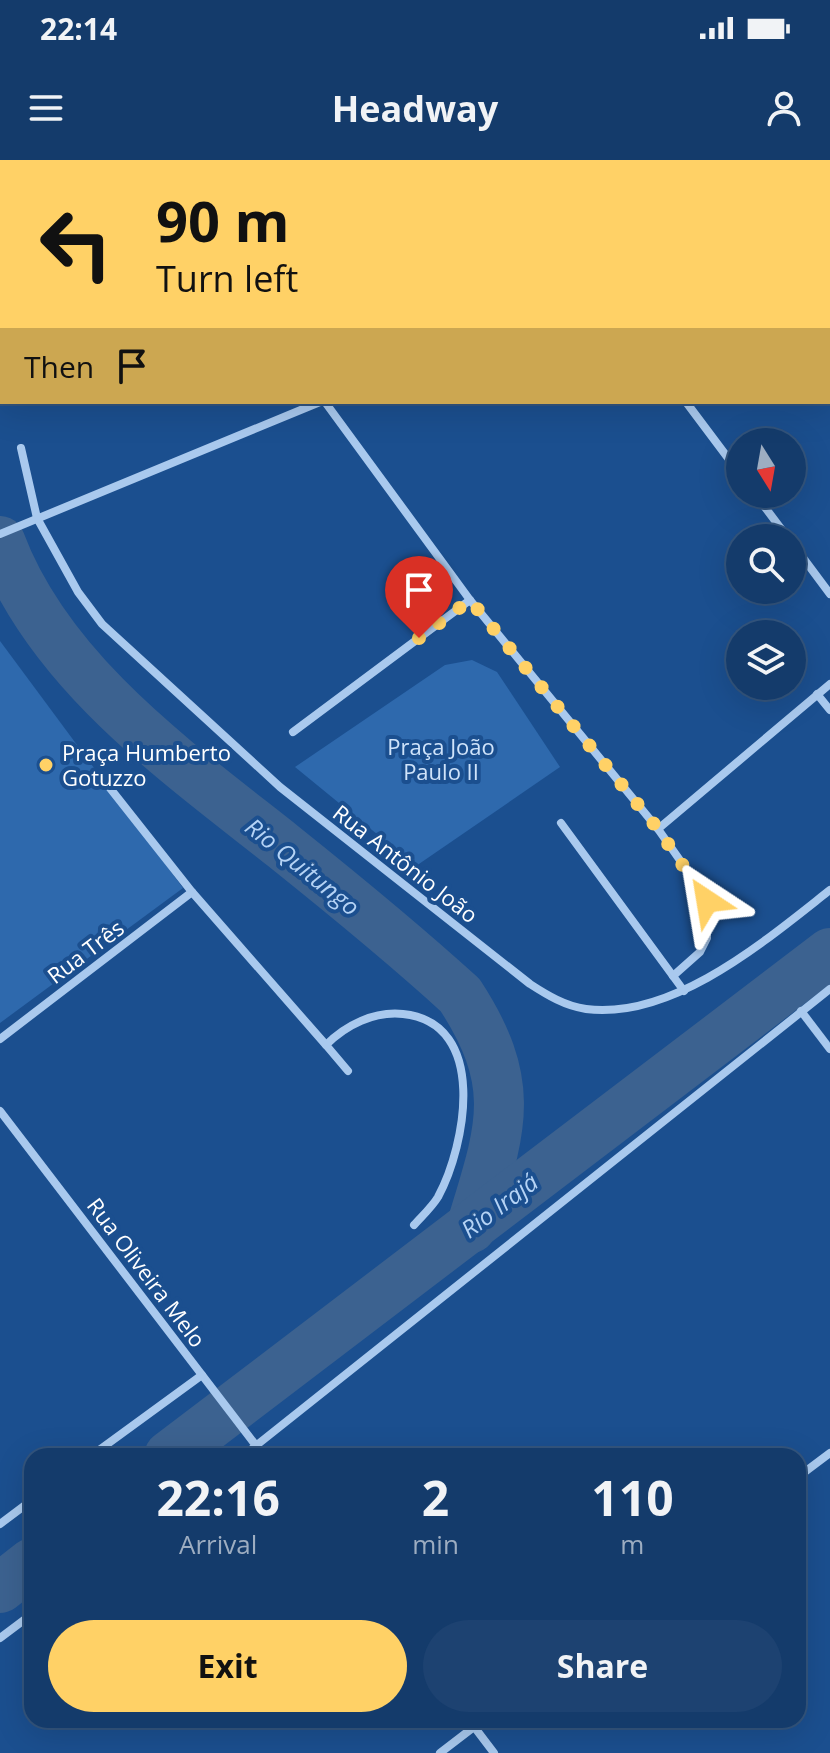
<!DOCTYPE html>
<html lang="en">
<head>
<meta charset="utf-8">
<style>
  :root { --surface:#143b6b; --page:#1d4271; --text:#f1f3f6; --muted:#9dadc1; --line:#33557e; --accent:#ffd166 }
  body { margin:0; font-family:"Open Sans",sans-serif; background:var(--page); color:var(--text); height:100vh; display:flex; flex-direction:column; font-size:30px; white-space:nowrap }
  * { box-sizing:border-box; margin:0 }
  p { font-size:26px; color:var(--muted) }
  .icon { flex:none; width:44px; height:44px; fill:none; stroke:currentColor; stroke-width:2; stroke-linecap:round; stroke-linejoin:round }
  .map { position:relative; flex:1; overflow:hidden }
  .side { position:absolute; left:24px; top:1288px; width:782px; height:280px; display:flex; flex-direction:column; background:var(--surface); border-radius:24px; box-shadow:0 8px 32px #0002,0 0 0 2px var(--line) }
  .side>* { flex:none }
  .top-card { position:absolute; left:0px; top:0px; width:830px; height:244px; box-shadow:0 8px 32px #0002,0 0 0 2px var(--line); background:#ffd166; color:#111; overflow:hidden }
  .needle { width:52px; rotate:169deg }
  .buttons { position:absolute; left:726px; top:268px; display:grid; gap:16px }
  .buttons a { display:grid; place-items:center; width:80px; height:80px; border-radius:50%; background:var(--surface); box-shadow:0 8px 32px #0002,0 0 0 2px var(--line); font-size:40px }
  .pin { position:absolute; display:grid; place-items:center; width:68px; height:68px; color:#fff; margin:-82px -34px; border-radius:50% 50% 50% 0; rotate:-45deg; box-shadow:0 0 8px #0007 }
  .pin .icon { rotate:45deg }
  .me { position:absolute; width:88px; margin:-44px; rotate:327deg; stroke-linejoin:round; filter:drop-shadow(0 0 6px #0008) }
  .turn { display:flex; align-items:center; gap:28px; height:168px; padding:0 24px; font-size:36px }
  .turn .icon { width:104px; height:104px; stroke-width:2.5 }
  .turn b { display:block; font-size:56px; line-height:68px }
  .then { display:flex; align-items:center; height:76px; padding:0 24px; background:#0003; gap:16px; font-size:30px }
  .eta { display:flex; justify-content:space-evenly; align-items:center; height:136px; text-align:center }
  .eta b { font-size:48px; font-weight:700; line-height:56px }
  .primary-button { display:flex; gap:16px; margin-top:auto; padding:16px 24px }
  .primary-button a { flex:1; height:92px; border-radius:48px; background:var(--accent); color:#111; font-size:32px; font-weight:700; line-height:92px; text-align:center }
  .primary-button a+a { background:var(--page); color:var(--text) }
  .status { display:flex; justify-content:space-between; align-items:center; height:56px; padding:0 40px; background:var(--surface); direction:ltr }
  .status svg { height:22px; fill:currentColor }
  header { display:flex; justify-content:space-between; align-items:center; height:104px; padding:0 24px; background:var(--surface); font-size:36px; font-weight:700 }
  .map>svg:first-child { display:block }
  .green { fill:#2e69ad }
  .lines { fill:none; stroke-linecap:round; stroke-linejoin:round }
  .river { stroke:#3c6290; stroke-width:50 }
  .street { stroke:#a9c9ee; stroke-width:8 }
  .route { stroke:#ffd166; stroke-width:14; stroke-dasharray:0 25.2 }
  .poi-dot { fill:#ffd166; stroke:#1b4f8f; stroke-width:3 }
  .labels { text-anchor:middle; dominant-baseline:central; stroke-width:8; stroke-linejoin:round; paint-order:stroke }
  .park-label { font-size:22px; fill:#cfe3fa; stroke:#1b4f8f }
  .poi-label { font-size:22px; fill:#fff; stroke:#1b4f8f; text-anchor:start }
  .street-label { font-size:22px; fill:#fff; stroke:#1b4f8f }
  .water-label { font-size:24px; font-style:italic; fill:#b5d3f5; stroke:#1b4f8f }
</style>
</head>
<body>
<div class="status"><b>22:14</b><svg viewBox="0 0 49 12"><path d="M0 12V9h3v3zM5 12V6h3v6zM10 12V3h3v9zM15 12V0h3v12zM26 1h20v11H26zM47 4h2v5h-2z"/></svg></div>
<header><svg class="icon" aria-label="menu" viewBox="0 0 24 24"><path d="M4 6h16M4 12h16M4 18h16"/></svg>Headway<svg class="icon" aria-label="person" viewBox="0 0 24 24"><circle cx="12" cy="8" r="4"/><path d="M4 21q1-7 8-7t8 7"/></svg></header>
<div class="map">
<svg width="830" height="1593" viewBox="0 0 830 1593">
  <rect width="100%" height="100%" fill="#1b4f8f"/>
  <g class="green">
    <polygon points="0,481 183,728 0,863"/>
    <polygon points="472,500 497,512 560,607 416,706 295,607 445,505"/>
  </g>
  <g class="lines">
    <g class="river">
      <polyline points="119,2 120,0"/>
      <polyline points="0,174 2,170"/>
      <path d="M0 381C49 512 177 602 283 686 343 734 403 783 460 835 520 927 500 971 471 1068"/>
      <polyline points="169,1296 830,793"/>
      <polyline points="0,1428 32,1403"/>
    </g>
    <g class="street">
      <polyline points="165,2 167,0"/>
      <polyline points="828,30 830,29"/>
      <polyline points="325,242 470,440 658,669 696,723 707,741 707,778 700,792 673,816"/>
      <polyline points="686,242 740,314"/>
      <path d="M21 288 37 358 78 432 102 464 280 627 530 824C547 835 565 846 586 849 673 860 765 781 830 730"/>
      <polyline points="755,334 788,378"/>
      <polyline points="0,374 320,242"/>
      <polyline points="792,383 830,434"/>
      <polyline points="817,534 830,550"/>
      <polyline points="293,572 470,440"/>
      <polyline points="102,618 192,732 326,885"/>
      <polyline points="561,663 684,831"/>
      <polyline points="658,669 830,524"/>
      <polyline points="801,851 830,889"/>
      <polyline points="0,879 192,732"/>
      <path d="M348 911 326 885C346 865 374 851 403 854 489 863 466 985 438 1037 432 1047 422 1056 414 1065"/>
      <polyline points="0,951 264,1296"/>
      <polyline points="91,1296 202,1215"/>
      <polyline points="243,1296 830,829"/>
      <polyline points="798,1317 830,1293"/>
      <polyline points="0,1364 32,1340"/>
      <polyline points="0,1478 32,1454"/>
      <polyline points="469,1560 494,1593"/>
      <polyline points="440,1593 483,1560"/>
    </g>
  </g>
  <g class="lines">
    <polyline class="route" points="419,478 470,440 658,669 707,741"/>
  </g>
  <circle class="poi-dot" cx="46" cy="605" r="8"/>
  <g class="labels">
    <g class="park-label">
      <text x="441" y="586">Praça João<tspan x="441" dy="25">Paulo II</tspan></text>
    </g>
    <g class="poi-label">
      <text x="62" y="592">Praça Humberto<tspan x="62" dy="25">Gotuzzo</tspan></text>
    </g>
    <g class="street-label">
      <text transform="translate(406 703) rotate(38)">Rua Antônio João</text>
      <text transform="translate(85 791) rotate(-37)">Rua Três</text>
      <text transform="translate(147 1112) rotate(53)">Rua Oliveira Melo</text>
    </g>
    <g class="water-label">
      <text transform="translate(303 706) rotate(39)">Rio Quitungo</text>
      <text transform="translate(499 1045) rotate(-37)">Rio Irajá</text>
    </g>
  </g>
</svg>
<div class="buttons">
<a><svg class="needle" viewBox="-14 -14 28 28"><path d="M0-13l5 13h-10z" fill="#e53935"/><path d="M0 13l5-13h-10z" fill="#9dadc1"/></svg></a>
<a><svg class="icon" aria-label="search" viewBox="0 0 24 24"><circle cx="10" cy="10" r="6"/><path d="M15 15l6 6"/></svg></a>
<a><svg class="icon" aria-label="layers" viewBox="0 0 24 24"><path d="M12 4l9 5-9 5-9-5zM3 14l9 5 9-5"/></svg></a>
</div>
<div class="pin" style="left:419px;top:478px;background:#d93025"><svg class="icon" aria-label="arrive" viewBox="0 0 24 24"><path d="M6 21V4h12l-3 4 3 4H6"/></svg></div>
<svg class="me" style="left:707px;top:741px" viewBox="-20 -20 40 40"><path d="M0-17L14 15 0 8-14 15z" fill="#ffd166" stroke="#fff" stroke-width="4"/></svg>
<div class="top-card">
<div class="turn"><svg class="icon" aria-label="left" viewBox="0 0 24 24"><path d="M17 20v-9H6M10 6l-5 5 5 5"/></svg><div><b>90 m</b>Turn left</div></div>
<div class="then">Then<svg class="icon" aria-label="arrive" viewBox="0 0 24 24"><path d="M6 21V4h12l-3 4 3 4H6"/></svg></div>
</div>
<section class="side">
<div class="eta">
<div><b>22:16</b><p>Arrival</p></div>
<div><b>2</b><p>min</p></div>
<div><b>110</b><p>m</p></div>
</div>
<div class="primary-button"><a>Exit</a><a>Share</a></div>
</section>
</div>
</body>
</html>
